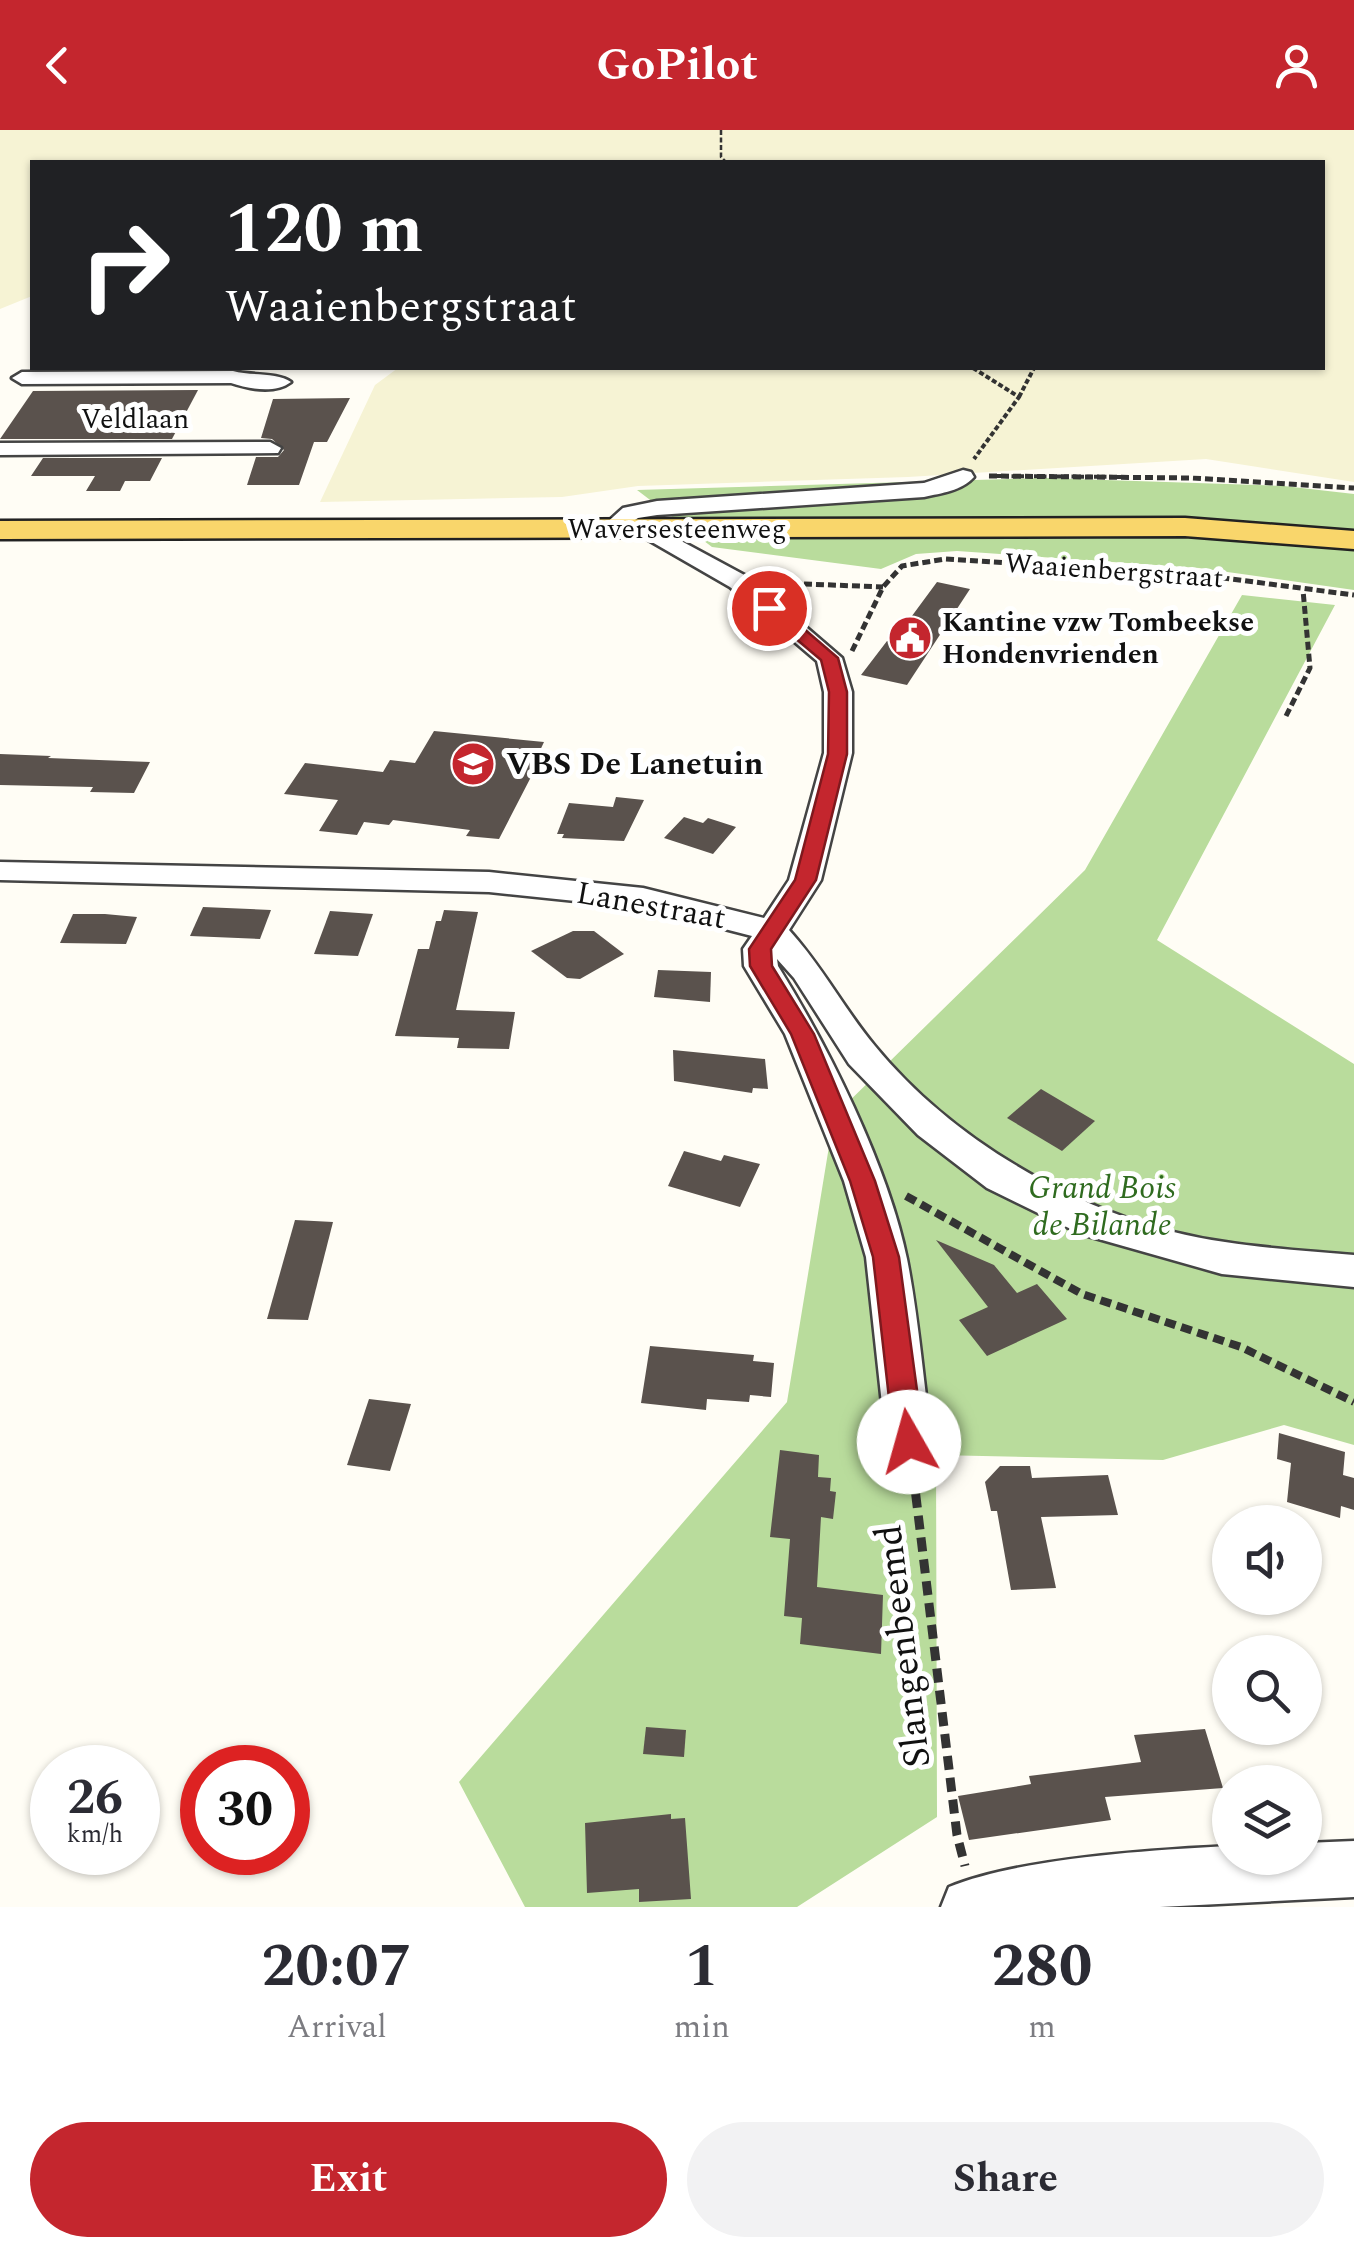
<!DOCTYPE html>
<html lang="en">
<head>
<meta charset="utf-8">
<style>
  :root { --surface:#fff; --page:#f2f2f3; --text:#2b2b33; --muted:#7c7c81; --accent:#c4262e }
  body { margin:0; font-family:Spectral,serif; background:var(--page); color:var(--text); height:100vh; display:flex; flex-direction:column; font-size:38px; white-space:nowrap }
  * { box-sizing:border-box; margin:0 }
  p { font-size:32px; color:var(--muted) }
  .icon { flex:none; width:55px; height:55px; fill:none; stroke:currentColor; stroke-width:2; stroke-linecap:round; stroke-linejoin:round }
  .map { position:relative; height:1777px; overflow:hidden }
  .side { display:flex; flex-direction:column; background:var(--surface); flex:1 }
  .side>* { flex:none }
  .hud { position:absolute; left:30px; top:30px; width:1295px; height:210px; border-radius:0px; box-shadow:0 2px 8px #0004; background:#202124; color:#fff; overflow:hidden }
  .controls { position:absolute; left:1212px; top:1375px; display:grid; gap:20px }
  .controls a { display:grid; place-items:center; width:110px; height:110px; border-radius:50%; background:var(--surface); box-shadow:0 2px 8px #0004; font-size:50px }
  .speed { position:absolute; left:30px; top:1615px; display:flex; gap:20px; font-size:50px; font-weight:700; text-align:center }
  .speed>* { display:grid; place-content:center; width:130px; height:130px; border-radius:50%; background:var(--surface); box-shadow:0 2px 8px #0004; line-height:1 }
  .speed small { font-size:25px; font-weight:400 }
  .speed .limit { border:15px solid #d22; background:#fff; color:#111 }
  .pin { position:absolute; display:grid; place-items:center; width:85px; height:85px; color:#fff; margin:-42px; border:5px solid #fff; border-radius:50%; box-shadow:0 2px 10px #0007 }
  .me { position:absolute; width:110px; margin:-55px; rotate:353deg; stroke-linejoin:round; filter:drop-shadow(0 0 8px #0008) }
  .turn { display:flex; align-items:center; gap:35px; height:210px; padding:0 30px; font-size:45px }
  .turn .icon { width:130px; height:130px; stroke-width:2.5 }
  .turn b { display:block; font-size:70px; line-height:85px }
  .eta { display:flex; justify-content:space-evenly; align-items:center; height:170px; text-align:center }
  .eta b { font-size:60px; font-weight:700; line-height:70px }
  .cta { display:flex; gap:20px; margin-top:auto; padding:20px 30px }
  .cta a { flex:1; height:115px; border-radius:60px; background:var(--accent); color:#fff; font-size:40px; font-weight:700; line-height:115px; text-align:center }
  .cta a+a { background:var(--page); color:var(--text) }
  header { display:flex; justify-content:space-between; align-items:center; height:130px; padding:0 30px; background:var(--accent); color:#fff; font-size:45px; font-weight:700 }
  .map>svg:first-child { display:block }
  .farmland { fill:#f6f3d4 }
  .forest { fill:#b9dc9c }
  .building { fill:#5a524d }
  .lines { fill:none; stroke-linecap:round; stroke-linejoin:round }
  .minor-casing { stroke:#444; stroke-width:5 }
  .major-casing { stroke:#222; stroke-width:5 }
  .path-far4 { stroke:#333; stroke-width:2.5; stroke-dasharray:5 2.5; stroke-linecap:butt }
  .path-far3 { stroke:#333; stroke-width:4; stroke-dasharray:5 2.5; stroke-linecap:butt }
  .path-far2 { stroke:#333; stroke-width:5; stroke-dasharray:8 4; stroke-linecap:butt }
  .path-far1 { stroke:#333; stroke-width:8; stroke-dasharray:11 6; stroke-linecap:butt }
  .path { stroke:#333; stroke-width:9; stroke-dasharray:14 8; stroke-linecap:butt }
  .minor { fill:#fff; fill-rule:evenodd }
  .major { fill:#f9d66b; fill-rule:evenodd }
  .route { fill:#c4262e; stroke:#7f191e; stroke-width:2.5 }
  .labels { text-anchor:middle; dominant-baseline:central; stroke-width:10; stroke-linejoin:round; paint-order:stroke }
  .far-street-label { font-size:28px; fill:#111; stroke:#fff }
  .far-poi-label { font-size:28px; font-weight:bold; fill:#111; stroke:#fff; text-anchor:start }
  .poi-label { font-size:32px; font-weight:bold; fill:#111; stroke:#fff; text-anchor:start }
  .street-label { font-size:32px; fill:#111; stroke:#fff }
  .park-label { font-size:32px; font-style:italic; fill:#2f6b1f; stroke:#fff }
  .near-street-label { font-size:38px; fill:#111; stroke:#fff }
</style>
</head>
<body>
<header><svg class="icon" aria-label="back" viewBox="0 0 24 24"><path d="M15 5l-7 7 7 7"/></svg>GoPilot<svg class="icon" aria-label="person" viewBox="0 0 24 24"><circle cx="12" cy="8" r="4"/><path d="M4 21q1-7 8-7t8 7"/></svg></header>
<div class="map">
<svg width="1354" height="1777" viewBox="0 0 1354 1777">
  <rect width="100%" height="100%" fill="#fffdf5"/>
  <polygon class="farmland" points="0,0 1354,0 1354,352 1206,329 908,347 638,356 562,367 320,372 375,255 398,238 1322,238 1322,32 32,32 32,166 0,179"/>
  <g class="forest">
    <polygon points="1045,348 1284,356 1354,364 1354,460 1199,438 957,421 916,424 881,439 712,417 637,360"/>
    <polygon points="1242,465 1335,475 1157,810 1354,934 1354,1315 1284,1295 1163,1330 936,1325 937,1687 797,1777 525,1777 459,1652 787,1272 834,986 1085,740"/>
  </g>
  <g class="building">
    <polygon points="198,260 172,309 0,309 33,261"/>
    <polygon points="350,268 327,312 314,312 299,355 247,355 256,327 278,327 284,320 272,309 261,308 273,269"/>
    <polygon points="43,328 162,328 150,351 125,351 120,361 86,361 95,346 31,346"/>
    <polygon points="937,452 970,459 907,555 861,545 887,511 892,513"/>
    <polygon points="434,601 544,612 529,644 532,645 499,709 466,706 470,700 393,690 389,695 364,692 357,705 319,701 338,670 284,664 305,633 383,642 390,630 415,633"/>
    <polygon points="0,624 51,626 48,628 150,632 134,663 90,662 93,657 0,655"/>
    <polygon points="616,667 644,670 624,711 562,708 564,704 557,704 569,673 613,677"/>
    <polygon points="684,687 703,693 708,688 736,697 713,724 664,708"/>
    <polygon points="203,777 271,780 260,809 190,806"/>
    <polygon points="444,780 478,782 456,880 515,882 509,919 457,918 459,908 395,906 418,819 429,819 436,791 441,791"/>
    <polygon points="330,781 373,784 358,826 314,824"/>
    <polygon points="73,784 105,784 137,787 126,814 60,813"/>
    <polygon points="573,801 594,801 624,824 580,849 567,848 531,821"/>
    <polygon points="658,840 711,842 710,872 654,867"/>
    <polygon points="673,920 765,929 768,959 753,958 752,963 674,951"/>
    <polygon points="1041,959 1095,991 1062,1021 1007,988"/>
    <polygon points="684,1021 721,1031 724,1025 760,1034 740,1077 668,1056"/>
    <polygon points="295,1090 333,1092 308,1190 267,1189"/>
    <polygon points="936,1110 994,1135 1017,1163 1037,1154 1067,1189 987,1226 959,1190 988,1177"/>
    <polygon points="650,1216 754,1225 753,1231 774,1233 771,1267 750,1265 749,1272 707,1269 706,1280 641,1273"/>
    <polygon points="369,1269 411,1274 390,1341 347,1335"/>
    <polygon points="1279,1303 1345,1322 1343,1345 1354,1348 1354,1380 1341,1376 1340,1388 1287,1372 1291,1333 1277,1329"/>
    <polygon points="780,1320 819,1325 818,1347 831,1348 830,1361 836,1362 833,1389 821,1387 817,1457 883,1465 881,1524 800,1514 802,1488 784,1486 790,1409 770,1407"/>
    <polygon points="1000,1336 1030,1336 1032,1348 1108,1345 1118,1385 1041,1387 1056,1458 1011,1460 997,1381 991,1381 985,1352"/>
    <polygon points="646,1597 686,1600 684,1627 643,1624"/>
    <polygon points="1205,1599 1223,1658 1105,1667 1111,1690 969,1710 958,1666 1031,1654 1029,1646 1141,1632 1134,1605"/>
    <polygon points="671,1684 671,1689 685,1688 691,1769 639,1772 639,1759 587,1763 585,1693"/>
  </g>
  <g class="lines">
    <defs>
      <g id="minor">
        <path d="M233 241C250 246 278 242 291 252 275 264 249 259 231 253L22 254 12 248 22 242Z"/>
        <polygon points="270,312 281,318 278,323 0,325 0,313"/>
        <path d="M963 340 971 342 974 347C961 361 942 363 924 367L657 385 638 388 615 403 603 396 623 378 657 371 924 353Z"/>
        <path d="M646 392 748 447 842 528 852 562V623L821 750 789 800C822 836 844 879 875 916 958 1017 1096 1094 1225 1112 1268 1119 1311 1121 1354 1125V1157L1222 1144 1081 1104 987 1058 918 1005 849 934 794 848 777 829 778 836C828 916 888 1036 907 1129 919 1189 923 1251 932 1311L925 1325 909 1330 893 1325 886 1311 866 1127 844 1051 785 904 744 836 743 819 752 806 643 778 489 762 0 750V732L489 742 643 758 764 788 789 750 824 623V562L817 531 730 457 638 404 634 399 638 394Z"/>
        <path d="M1354 1711V1767L1160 1777H941L949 1757C1020 1728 1151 1720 1230 1716V1728H1305V1713Z"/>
      </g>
      <polygon id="major" points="1185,388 1354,401 1354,419 1185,406 0,409 0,391"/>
    </defs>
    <use href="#minor" class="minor-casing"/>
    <use href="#major" class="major-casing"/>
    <polyline class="path-far4" points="721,0 721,27 726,32"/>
    <g class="path-far3">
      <polyline points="973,238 1019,267 974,329"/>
      <polyline points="1019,267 1034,238"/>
      <polyline points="989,346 1127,347"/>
    </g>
    <g class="path-far2">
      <polyline points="989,346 1191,348 1354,358"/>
      <polyline points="780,453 883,457"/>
      <polyline points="852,521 883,457 902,436 945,429 1193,444 1354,465"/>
      <polyline points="1286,586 1310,538 1303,460"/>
    </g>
    <polyline class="path-far1" points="906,1066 1082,1164 1241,1217 1354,1272"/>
    <polyline class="path" points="913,1342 957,1705 965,1736"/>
    <use href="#minor" class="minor"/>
    <use href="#major" class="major"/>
  </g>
  <polygon class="route" points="763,474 775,474 838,528 847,562 847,624 816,750 771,819 772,836 814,904 875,1051 899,1127 924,1312 919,1320 909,1324 899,1320 894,1312 873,1127 850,1051 791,904 750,836 749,819 795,750 828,624 829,562 821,530 763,481"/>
  <defs>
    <symbol id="civic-disc" viewBox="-11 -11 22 22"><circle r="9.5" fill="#c4262e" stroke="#fff"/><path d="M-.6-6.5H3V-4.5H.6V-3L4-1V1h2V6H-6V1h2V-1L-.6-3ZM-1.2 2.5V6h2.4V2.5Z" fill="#fff"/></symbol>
    <symbol id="school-disc" viewBox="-11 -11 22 22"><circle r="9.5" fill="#c4262e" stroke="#fff"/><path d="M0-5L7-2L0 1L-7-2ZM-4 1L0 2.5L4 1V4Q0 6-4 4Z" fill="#fff"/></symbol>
  </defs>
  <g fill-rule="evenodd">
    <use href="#civic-disc" x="885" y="483" width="50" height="50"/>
    <use href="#school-disc" x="448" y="609" width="50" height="50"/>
  </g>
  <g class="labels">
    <g class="far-street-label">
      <text x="135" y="289">Veldlaan</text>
      <text x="677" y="399">Waversesteenweg</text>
      <text transform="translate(1114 441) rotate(4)">Waaienbergstraat</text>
    </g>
    <g class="far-poi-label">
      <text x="942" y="492">Kantine vzw Tombeekse<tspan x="942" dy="32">Hondenvrienden</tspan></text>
    </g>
    <g class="poi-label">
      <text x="506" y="634">VBS De Lanetuin</text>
    </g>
    <g class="street-label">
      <text transform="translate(651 776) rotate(10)">Lanestraat</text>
    </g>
    <g class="park-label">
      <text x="1102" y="1058">Grand Bois<tspan x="1102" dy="37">de Bilande</tspan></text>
    </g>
    <g class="near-street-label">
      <text transform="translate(904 1516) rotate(-97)">Slangenbeemd</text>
    </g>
  </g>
</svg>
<div class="controls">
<a><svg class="icon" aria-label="sound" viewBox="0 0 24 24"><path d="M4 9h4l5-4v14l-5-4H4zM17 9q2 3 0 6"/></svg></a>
<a><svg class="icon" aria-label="search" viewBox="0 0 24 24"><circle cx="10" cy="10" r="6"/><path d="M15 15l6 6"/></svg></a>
<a><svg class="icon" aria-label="layers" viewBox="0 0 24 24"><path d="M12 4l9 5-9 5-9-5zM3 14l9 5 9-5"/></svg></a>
</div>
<div class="speed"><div>26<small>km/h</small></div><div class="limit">30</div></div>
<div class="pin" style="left:769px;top:478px;background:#d93025"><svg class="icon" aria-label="arrive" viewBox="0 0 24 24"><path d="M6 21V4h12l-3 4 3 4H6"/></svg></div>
<svg class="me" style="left:909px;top:1312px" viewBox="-20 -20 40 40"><circle r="19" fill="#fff"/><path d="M0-13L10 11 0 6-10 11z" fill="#c4262e"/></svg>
<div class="hud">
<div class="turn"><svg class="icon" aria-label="right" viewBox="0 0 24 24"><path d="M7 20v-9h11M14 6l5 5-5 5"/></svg><div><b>120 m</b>Waaienbergstraat</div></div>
</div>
</div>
<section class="side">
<div class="eta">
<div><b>20:07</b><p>Arrival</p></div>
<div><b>1</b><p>min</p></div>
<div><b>280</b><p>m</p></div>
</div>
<div class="cta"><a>Exit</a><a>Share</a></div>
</section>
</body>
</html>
